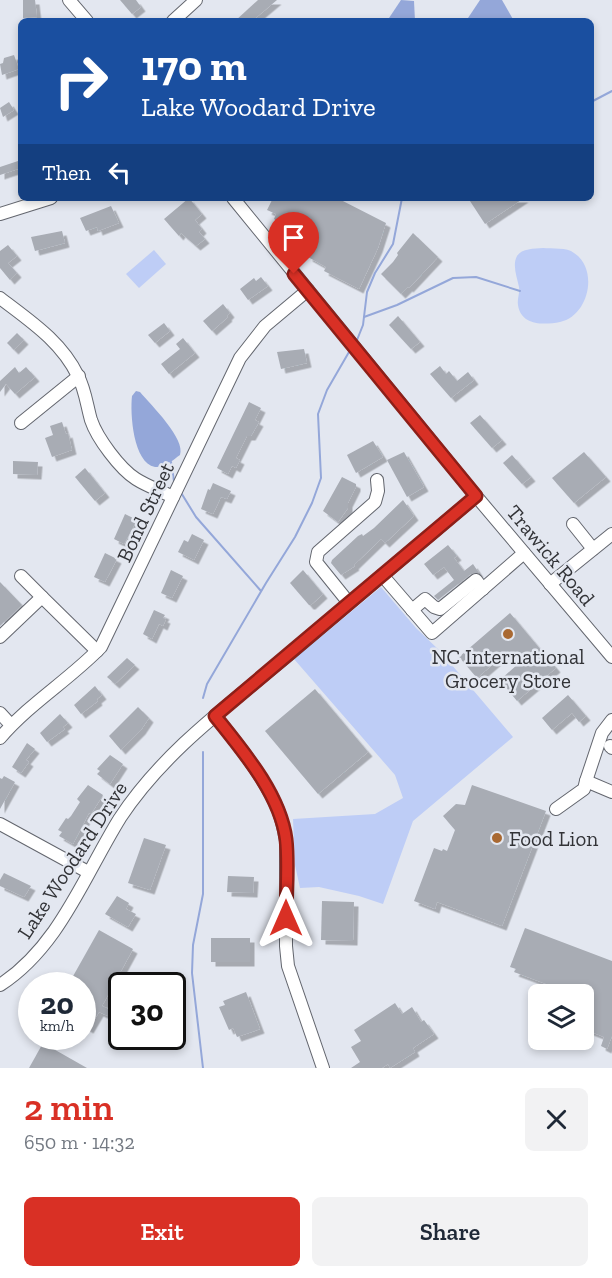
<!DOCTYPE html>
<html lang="en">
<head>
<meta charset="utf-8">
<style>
  :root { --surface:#fff; --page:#f2f2f3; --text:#1f2937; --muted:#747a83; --accent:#d93025 }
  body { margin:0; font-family:"Zilla Slab",serif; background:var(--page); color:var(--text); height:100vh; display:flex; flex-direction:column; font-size:22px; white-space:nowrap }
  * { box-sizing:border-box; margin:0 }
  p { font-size:20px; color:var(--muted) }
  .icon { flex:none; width:33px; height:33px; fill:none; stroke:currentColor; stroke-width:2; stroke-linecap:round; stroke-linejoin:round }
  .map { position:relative; height:1068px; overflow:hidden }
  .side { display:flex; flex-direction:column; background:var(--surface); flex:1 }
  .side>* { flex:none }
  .guide { position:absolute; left:18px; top:18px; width:576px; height:183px; border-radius:9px; box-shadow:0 3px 9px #0003; background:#1a4fa0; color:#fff; overflow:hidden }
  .controls { position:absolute; left:528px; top:984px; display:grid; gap:12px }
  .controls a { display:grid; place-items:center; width:66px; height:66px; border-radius:9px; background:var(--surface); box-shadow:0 3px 9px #0003; font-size:30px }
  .speed { position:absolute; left:18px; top:972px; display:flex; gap:12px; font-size:30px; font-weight:700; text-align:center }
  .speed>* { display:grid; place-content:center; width:78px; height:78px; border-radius:50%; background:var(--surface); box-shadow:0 3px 9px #0003; line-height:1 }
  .speed small { font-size:15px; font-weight:400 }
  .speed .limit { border:3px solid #111; border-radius:9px; background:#fff; color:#111 }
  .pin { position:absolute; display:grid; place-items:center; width:51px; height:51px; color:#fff; margin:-62px -26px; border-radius:50% 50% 50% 0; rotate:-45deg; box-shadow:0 0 6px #0007 }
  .pin .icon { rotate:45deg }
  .me { position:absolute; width:66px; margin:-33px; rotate:0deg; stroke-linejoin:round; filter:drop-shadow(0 0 4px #0008) }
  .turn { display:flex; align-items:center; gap:21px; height:126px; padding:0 24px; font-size:27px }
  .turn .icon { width:78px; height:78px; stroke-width:2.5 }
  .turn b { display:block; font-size:42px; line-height:51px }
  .then { display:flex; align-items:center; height:57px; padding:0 24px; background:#0003; gap:12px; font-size:22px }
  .round { display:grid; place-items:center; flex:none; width:63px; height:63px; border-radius:9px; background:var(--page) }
  .head { display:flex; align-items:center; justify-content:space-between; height:102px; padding:0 24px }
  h1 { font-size:36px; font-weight:600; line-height:45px; color:var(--accent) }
  .cta { display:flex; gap:12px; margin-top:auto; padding:12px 24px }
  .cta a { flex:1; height:69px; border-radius:9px; background:var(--accent); color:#fff; font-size:24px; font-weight:600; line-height:69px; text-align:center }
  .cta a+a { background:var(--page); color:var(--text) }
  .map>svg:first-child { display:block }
  .green { fill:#becdf6 }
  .water { fill:#94a7d9 }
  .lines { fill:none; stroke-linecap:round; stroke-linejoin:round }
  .stream { stroke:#94a7d9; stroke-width:2 }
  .building { fill:#a8acb4; filter:url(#shadow) }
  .minor-casing { stroke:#63666e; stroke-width:14 }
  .minor { stroke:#fff; stroke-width:12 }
  .route-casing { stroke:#8d1f18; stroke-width:15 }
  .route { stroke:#d93025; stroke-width:10 }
  .poi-dot { fill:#a96932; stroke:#e3e7f0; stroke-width:2 }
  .labels { text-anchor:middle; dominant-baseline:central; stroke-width:5; stroke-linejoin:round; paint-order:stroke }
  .street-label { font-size:21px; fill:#323337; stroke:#e3e7f0 }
  .poi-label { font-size:21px; fill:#323337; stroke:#e3e7f0 }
</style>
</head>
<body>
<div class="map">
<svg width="612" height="1068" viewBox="0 0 612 1068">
  <defs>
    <filter id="shadow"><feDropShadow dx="4.5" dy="4.5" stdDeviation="0" flood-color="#0004"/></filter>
  </defs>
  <rect width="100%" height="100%" fill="#e3e7f0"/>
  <g class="green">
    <path d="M543 248C552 249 567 247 574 253 599 269 589 316 560 322 544 325 521 326 518 305 517 299 520 293 519 287 517 277 512 265 517 256 522 248 534 249 543 248Z"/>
    <polygon points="154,250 166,264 139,288 126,274"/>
    <polygon points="381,587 416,628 440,651 513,737 413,821 383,904 359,896 319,887 300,888 295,865 293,819 375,814 403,798 395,775 294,659"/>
  </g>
  <g class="water">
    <polygon points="401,0 414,1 415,21 387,21"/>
    <polygon points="480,0 502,0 514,21 466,21"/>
    <path d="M136 391 140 392C151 405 186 439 180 455 173 460 164 468 155 467 133 463 130 413 132 396Z"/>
  </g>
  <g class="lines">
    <g class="stream">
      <polyline points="591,102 612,91"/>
      <polyline points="364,317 397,305 453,278 476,277 520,291"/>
      <polyline points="357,340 363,325 367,292 375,273 393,244 402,198"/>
      <polyline points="171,462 174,481"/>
      <polyline points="180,491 196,517 261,591"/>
      <polyline points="203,698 207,684 266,583 295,537 312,503 321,478 318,414 327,390 349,352"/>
      <polyline points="203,752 203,894 193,945 192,973 203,1068"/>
    </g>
  </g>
  <g class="building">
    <polygon points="23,0 35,0 37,17 23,18"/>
    <polygon points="120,0 136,0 141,7 132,14"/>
    <polygon points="258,0 277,0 252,21 235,21"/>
    <polygon points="14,55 19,69 2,75 0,64 3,63 4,58"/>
    <polygon points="9,102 14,110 3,117 0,108"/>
    <polygon points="21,160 21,168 0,175 0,167"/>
    <polygon points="189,198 202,214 195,220 202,229 199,232 205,239 196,246 181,233 179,236 164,219"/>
    <polygon points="273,198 337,198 386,223 378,248 359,289 324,271 326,267 308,257 309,254 301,250 302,247 294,243 296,239 288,235 289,231 281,227 283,224 274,219 276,214 267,210"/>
    <polygon points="468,198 524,198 485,224"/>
    <polygon points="111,206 119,223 98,231 97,227 86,231 80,218"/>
    <polygon points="62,231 65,243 35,251 31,237"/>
    <polygon points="413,233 438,257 409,288 408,287 401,294 381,274 393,262 398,255 397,253"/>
    <polygon points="8,245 17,256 8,263 17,273 10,280 0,268 0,251"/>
    <polygon points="261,277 268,286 248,300 240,289 254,278 256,281"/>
    <polygon points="223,304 230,313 227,316 228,317 212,331 203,321"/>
    <polygon points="398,316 420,342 411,349 389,325"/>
    <polygon points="164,323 170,331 155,343 148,335"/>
    <polygon points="17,333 24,340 14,350 7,343"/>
    <polygon points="183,338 195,353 169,374 161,364 180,349 176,344"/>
    <polygon points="304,349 307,363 281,369 277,352"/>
    <polygon points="440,366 446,374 449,371 457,381 468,372 474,380 451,398 430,374"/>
    <polygon points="15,367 19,373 26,367 35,377 15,394 6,384 0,392 0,381"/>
    <polygon points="249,402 261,408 255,420 259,422 251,436 247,436 236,458 240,460 236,468 232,466 228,474 217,468"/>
    <polygon points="480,415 502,440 492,448 470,423"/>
    <polygon points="62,422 66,434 68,433 72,450 52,457 45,438 53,435 50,426"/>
    <polygon points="373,441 383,457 356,473 347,455"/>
    <polygon points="404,452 424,487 407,497 387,460"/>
    <polygon points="584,452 606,477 574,503 552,478"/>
    <polygon points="512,455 531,477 522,484 503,463"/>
    <polygon points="13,461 38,462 37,475 13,474"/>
    <polygon points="85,468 105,493 95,501 75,477"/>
    <polygon points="342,477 356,484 356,487 348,503 348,508 338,522 323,511"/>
    <polygon points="213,483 231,491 227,499 221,497 213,514 201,509 208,489 210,490"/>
    <polygon points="403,500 414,516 385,543 381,539 354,565 355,566 341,575 331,563 332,560 358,536 362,534 363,536 374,528"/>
    <polygon points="125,514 137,520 124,544 114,539"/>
    <polygon points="192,534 204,540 194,560 178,552 184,540 188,542"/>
    <polygon points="448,545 457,556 454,558 464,571 473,564 479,573 471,574 438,600 434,596 454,580 444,567 433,575 424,564"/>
    <polygon points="105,553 117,559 105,582 94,577"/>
    <polygon points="171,570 183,576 172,598 161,593"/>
    <polygon points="303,570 323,594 311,605 309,605 290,583"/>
    <polygon points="0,582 22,605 0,626"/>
    <polygon points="154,610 165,615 163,618 166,619 163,626 159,624 152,639 143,634"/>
    <polygon points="510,613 556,668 517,701 500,680 518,664 507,652 477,678 459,657"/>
    <polygon points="127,658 135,665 115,684 107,677"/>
    <polygon points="95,686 102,695 97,699 98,701 81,714 74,705"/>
    <polygon points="315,689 368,752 318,794 265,731"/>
    <polygon points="568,695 586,716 579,722 572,713 552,730 542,718"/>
    <polygon points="138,707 149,718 141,730 121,750 109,736"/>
    <polygon points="60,714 68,723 63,727 65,729 47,742 40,733"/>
    <polygon points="27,743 35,749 26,760 29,762 21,773 12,767"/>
    <polygon points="110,755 123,764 110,784 97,774 100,771 97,769"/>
    <polygon points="4,776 15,782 0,809 0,778 2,779"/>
    <polygon points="88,785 103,795 91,814 89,813 73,844 59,836 62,832 58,830 66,818 68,819 71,816 80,802 77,799"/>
    <polygon points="472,785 546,811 502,926 437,902 435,909 414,901 434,848 442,851 443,849 447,851 455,830 443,816 456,804 465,805"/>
    <polygon points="144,838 166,845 150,890 128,883"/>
    <polygon points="4,873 31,886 24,897 0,886 0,880"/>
    <polygon points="228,876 254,877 253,893 227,892"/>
    <polygon points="117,896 129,903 126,909 136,914 128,927 105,914"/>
    <polygon points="322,901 354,902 353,941 321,940"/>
    <polygon points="525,928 612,961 612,1036 607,1049 601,1046 604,1037 584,1029 584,994 563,994 565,991 514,972 516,969 510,967"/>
    <polygon points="99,930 133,949 102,1006 120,1014 117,1020 99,1012 89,1029 82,1025 82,986 63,986 68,976 72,978"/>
    <rect x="211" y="938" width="39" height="24"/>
    <polygon points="246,992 260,1029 237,1037 233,1028 229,1030 219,1007 225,1005 223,1001"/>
    <polygon points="395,1003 402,1014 412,1007 421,1022 424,1020 434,1034 413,1048 415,1052 390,1068 388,1064 382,1068 351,1068 360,1062 351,1047 361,1041 354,1030"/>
    <polygon points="43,1043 87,1068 29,1068"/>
  </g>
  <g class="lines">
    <defs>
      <g id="minor">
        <polyline points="69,0 87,21"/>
        <polyline points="173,21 196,0"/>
        <polyline points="233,198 476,496 612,657"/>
        <polyline points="0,214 51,198"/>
        <path d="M0 298C30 321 61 341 78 376 85 389 87 406 91 420 97 438 120 469 136 479 147 486 161 491 173 497"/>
        <polyline points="21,423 79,376"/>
        <polyline points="573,524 593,549"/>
        <polyline points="382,575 432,633 524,553"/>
        <polyline points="21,576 42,597"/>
        <polyline points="550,584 612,534"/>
        <polyline points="349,603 316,562 318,552 375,502 378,491 377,480"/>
        <polyline points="412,610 425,599 434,607 440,609 476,580 483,589"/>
        <polyline points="0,637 42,597 97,651"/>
        <polyline points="0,713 11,725"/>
        <path d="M215 716C237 743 261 773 276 805 281 816 284 829 286 841V946L288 966 323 1068"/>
        <path d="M0 738C30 703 69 680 101 647L240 358 265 326 308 290"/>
        <polyline points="610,746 612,748"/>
        <polyline points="586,781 602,733 612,720"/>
        <polyline points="556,809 584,789 586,781 612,792"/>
        <polyline points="0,824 88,872"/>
        <path d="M0 985C59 947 84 876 120 818 164 751 230 704 291 653 353 601 414 548 476 496"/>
      </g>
    </defs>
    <use href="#minor" class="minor-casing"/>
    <use href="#minor" class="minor"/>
  </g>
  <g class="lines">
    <defs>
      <path id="route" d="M286 918C286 893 289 865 286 839 280 794 243 751 215 716L476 496 294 274"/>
    </defs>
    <use href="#route" class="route-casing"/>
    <use href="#route" class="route"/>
  </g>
  <g class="poi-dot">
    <circle cx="508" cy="634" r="6"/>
    <circle cx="497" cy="838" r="6"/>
  </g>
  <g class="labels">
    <g class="street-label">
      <text transform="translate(145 512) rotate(-65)">Bond Street</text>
      <text transform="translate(551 555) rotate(50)">Trawick Road</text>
      <text transform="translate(72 860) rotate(-57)">Lake Woodard Drive</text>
    </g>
    <g class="poi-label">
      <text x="508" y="656">NC International<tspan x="508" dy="24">Grocery Store</tspan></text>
      <text x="509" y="838" text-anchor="start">Food Lion</text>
    </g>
  </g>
</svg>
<div class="controls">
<a><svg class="icon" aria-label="layers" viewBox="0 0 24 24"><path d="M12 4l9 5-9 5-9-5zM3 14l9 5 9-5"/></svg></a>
</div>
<div class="speed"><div>20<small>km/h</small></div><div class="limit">30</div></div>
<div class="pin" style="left:294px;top:274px;background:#d93025"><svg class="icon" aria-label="arrive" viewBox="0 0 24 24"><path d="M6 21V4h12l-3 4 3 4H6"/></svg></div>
<svg class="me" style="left:286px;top:918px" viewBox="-20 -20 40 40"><path d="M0-17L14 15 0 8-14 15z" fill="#d93025" stroke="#fff" stroke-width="4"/></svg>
<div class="guide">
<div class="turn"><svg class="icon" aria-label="right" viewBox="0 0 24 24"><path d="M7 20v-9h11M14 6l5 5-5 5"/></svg><div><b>170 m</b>Lake Woodard Drive</div></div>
<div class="then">Then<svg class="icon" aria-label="left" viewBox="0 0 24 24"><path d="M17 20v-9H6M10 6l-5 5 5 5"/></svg></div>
</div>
</div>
<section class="side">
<div class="head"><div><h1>2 min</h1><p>650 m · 14:32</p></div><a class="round"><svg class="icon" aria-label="close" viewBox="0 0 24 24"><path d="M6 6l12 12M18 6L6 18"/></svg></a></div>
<div class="cta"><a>Exit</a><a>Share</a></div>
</section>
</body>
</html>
